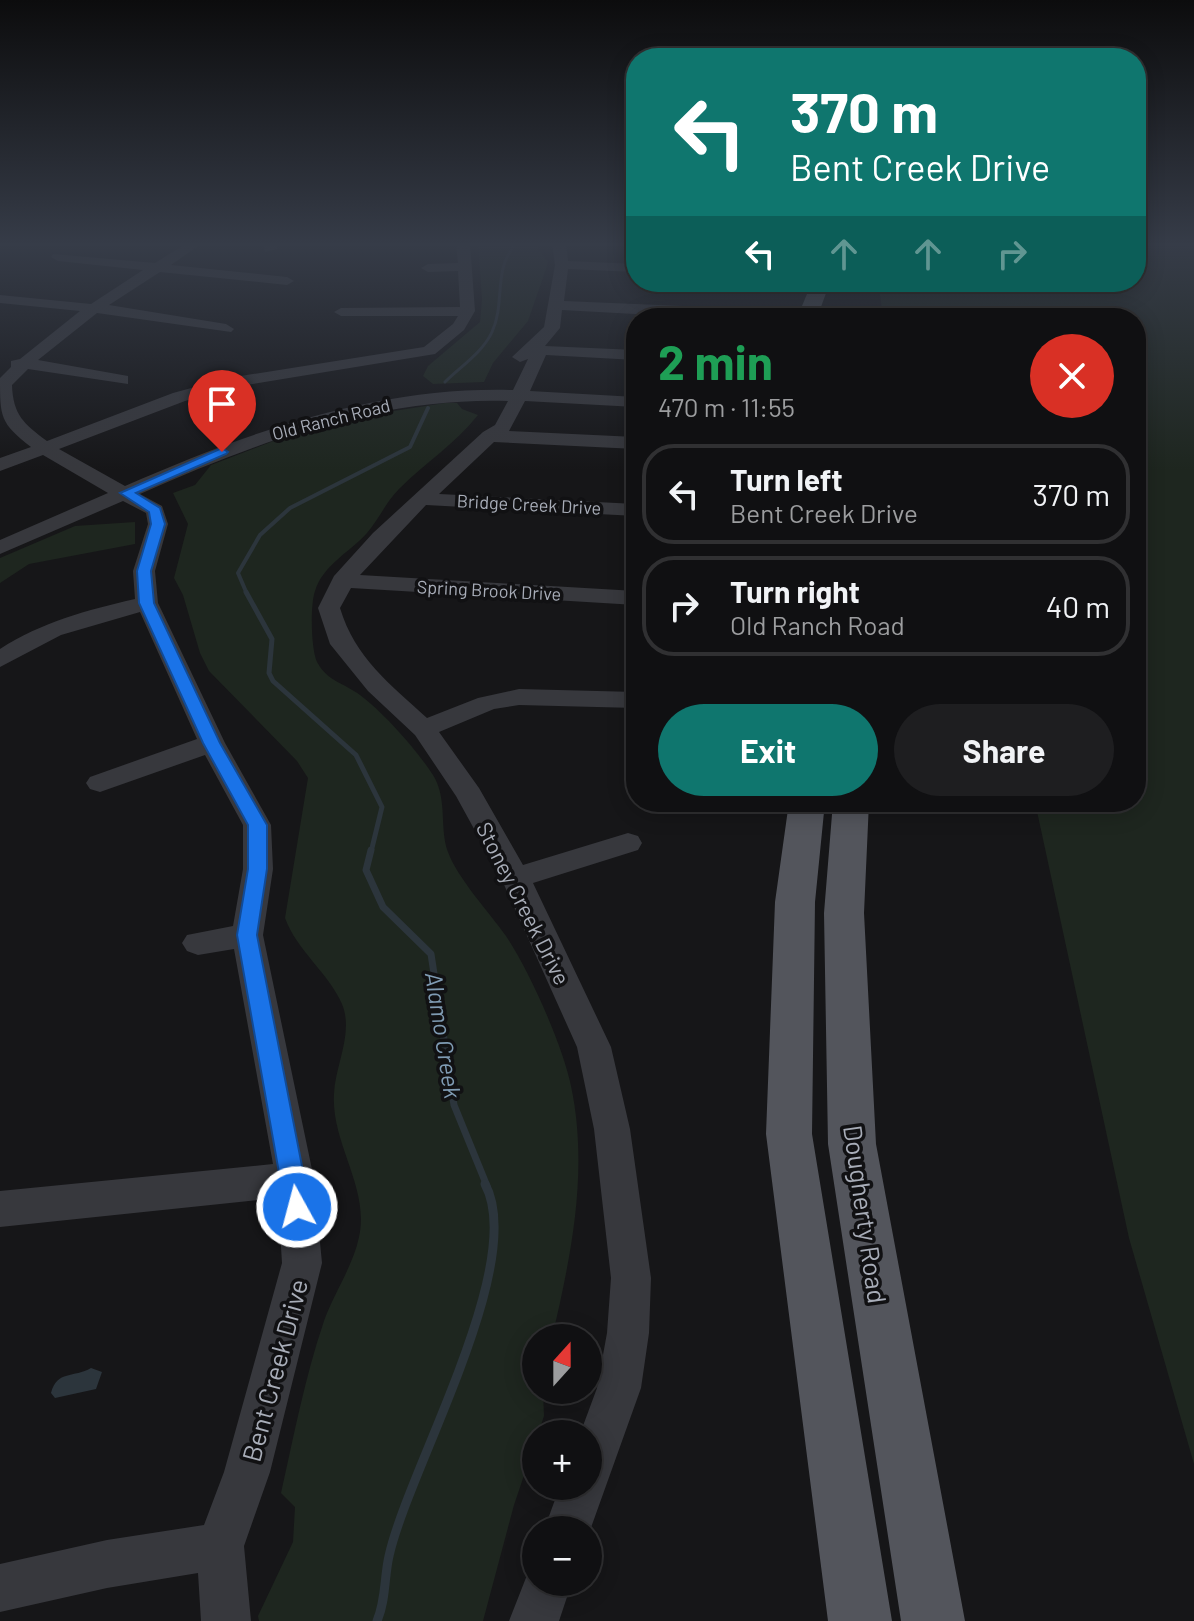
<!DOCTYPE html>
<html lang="en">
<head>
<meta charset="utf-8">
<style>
  :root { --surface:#101012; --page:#1e1e20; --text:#f1f3f6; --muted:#9c9d9f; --line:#303032; --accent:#0f766e }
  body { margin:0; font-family:Barlow,sans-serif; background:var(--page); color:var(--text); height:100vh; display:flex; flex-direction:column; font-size:30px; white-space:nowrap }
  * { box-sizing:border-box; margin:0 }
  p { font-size:26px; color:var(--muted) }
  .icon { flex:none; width:44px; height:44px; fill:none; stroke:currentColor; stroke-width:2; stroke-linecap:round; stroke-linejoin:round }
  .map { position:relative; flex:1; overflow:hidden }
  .sheet { position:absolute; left:626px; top:308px; width:520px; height:504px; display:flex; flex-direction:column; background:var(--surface); border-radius:32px; box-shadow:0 4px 20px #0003,0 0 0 2px var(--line) }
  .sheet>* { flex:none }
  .guide { position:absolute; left:626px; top:48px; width:520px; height:244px; border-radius:32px; box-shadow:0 4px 20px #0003,0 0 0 2px var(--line); background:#0f766e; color:#fff; overflow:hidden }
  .needle { width:52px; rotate:21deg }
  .fabs { position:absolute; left:522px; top:1324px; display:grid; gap:16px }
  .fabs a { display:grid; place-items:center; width:80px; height:80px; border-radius:50%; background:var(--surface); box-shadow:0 4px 20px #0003,0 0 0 2px var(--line); font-size:40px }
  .pin { position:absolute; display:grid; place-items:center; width:68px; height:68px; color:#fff; margin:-82px -34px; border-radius:50% 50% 50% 0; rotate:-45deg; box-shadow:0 0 8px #0007 }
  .pin .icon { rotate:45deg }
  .me { position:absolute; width:88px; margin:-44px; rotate:353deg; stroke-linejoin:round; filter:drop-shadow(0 0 6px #0008) }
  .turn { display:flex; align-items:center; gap:28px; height:168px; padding:0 32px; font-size:36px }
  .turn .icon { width:104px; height:104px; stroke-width:2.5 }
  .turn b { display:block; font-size:56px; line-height:68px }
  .lanes { display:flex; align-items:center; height:76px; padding:0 32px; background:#0003; justify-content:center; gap:40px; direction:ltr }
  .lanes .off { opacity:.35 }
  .round { display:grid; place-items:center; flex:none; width:84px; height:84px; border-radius:42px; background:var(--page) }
  .head { display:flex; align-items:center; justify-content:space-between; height:136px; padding:0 32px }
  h1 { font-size:48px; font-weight:700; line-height:60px; color:#1e9e55 }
  .primary-button { display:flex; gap:16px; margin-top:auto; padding:16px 32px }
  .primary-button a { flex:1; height:92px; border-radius:48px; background:var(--accent); color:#fff; font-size:32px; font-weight:700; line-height:92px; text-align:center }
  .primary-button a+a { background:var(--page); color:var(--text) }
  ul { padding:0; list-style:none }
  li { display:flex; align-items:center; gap:24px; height:100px; margin:0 16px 12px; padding:0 16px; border:4px solid var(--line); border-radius:32px }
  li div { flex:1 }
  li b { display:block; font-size:30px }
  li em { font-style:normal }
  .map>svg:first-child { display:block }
  .green { fill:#1e261f }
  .water { fill:#2c353c }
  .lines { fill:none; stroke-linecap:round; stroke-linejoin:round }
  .stream-far4 { stroke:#2c353c; stroke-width:3 }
  .stream-far3 { stroke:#2c353c; stroke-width:4 }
  .stream-far2 { stroke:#2c353c; stroke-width:5 }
  .stream-far1 { stroke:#2c353c; stroke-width:7 }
  .stream { stroke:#2c353c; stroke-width:9 }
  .minor { fill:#37383d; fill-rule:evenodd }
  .major { fill:#53555c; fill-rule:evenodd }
  .route { fill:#1a73e8; stroke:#114b97; stroke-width:2 }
  .labels { text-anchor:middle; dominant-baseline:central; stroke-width:7; stroke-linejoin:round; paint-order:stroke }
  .far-street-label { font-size:18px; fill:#a8adb8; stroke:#111113 }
  .street-label { font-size:22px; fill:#a8adb8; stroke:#111113 }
  .water-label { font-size:24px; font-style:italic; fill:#7f9bb3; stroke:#111113 }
  .near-street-label { font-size:26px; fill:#a8adb8; stroke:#111113 }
</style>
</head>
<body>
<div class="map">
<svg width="1194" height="1621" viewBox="0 0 1194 1621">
  <rect width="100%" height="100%" fill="#161618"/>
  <g class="green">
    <polygon points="478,243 539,243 538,249 548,262 546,269 528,321 493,363 484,382 433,384 423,376 428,366 480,322 482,299"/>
    <polygon points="1136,243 1194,243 1194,1464 1129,1238 1035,802 1136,802 1136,318 883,318 879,286 881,282 1136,282"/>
    <path d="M445 403H457L462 409 478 415C455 444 425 463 399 489 386 502 379 519 367 533 350 552 323 565 315 591 310 605 311 649 317 662 327 681 344 683 360 695 383 712 417 750 433 775 448 799 439 828 448 852 458 879 489 912 506 936 529 970 563 1046 571 1086 589 1171 571 1256 552 1338H536V1390H543L544 1416 514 1505 483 1621H259L258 1616 293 1542 295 1507 281 1493C294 1435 305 1377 324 1321 334 1293 353 1266 359 1237 370 1188 331 1144 334 1094 335 1065 354 1033 342 1004 328 972 297 951 285 918L308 778 297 761 209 671 200 653 183 595 174 578 188 524 173 493 195 485 211 465 323 422Z"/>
    <polygon points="135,522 135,544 29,564 0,583 0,558 75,526"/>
  </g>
  <path class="water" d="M91 1368 102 1372 96 1389 55 1398 51 1393C57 1370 74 1378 91 1368Z"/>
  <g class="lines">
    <path class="stream-far4" d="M445 382C460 367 483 352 492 332 506 302 492 268 517 243"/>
    <polyline class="stream-far3" points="247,594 238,573 260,535 290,508 410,447 428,408"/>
    <polyline class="stream-far2" points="246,592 272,639 269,673 273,681 356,755 382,807 371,852"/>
    <polyline class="stream-far1" points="371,850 366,870 383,907 431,954 454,1105 487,1186"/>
    <path class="stream" d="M377 1621C386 1600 384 1578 389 1556 408 1470 528 1263 485 1184"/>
    <g class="minor">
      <path d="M187 243H202L171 265 287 277 294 281 287 285 160 272 109 305 226 324 234 329 231 332 97 313 38 360 128 376V384L28 369 12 385C13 415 24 424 47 441L173 393 228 378 424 347 453 324 458 316H341L334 312 341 308 460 307 458 271 428 272 421 268 428 264 458 263 456 243H470L475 311 464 330 435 354 235 387 185 401 59 449 125 486C248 432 377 386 513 390L528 359 520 362 512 357 544 327 555 265 552 243H566L568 261 636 264V272L568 269 564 301 706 307 723 313 724 318H708L562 310 560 328 545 346 636 350V360L546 355 530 391 636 397V407L525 401 509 431 636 437V449L494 442 439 494 636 504V516L426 505 360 575 636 591V605L351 588 340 608C355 658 390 684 427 718L478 698 519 689 636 692V708L519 705 494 709 439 732 479 788 523 865 628 833 638 836 642 843 638 850 533 883 611 1047 630 1129 651 1278 649 1333 641 1388 588 1536V1530H544L560 1486H588V1434H580L597 1388 607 1333 611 1278 594 1129 577 1047 501 878 456 796 415 735 368 691 330 644 318 608 334 576 373 533 483 432 495 425 508 401C379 397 256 442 140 494L162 506 168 524 155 571 158 603 225 743 271 825 273 869 263 935 314 1179 322 1263 270 1472 244 1546 251 1621H201L198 1573 107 1588 0 1612V1564L107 1540 204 1525 224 1472 282 1263 278 1198 0 1227V1191L273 1164 234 949 198 955 187 951 182 943 187 935 233 926 243 869V825L205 755 100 792 90 789 86 783 90 777 197 739 140 612 61 635 0 667V649C42 622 87 610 135 599L133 571 148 524 146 513 123 501 0 554V540L108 493 43 455 0 471V458L31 447C0 423 0 417 0 378L11 367V361L20 359 80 311 0 303V295L91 304 143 270 58 261 51 257 53 254 155 263Z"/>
      <polygon points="263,243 277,243 277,249 265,252"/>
      <polygon points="536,1563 536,1582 572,1582 559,1621 509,1621 531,1565"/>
    </g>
    <g class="major">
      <polygon points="812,282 830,282 817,318 797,318"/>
      <polygon points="789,802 825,802 815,902 812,1134 892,1621 828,1621 766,1134 775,902"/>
      <polygon points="833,802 869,802 864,913 876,1144 965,1621 901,1621 828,1144 824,913"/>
    </g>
  </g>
  <linearGradient id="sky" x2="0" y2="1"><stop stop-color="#0c0c0d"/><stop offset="0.52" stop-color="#363c48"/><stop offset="1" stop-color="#363c48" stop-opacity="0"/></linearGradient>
  <rect width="1194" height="470" fill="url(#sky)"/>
  <polygon class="route" points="222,448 228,452 226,454 136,493 160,508 165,524 151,571 154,603 220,743 267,825 267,869 257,935 310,1207 306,1215 297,1219 289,1215 285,1207 237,935 248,869 248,825 203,743 139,603 137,571 151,524 149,512 120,493"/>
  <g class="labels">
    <g class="far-street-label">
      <text transform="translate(331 419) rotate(-14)">Old Ranch Road</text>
      <text transform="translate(529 504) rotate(3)">Bridge Creek Drive</text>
      <text transform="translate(489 590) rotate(3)">Spring Brook Drive</text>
    </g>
    <g class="street-label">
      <text transform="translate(524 903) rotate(63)">Stoney Creek Drive</text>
    </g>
    <g class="water-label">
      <text transform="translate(444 1035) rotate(81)">Alamo Creek</text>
    </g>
    <g class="near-street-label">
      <text transform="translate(866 1214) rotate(82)">Dougherty Road</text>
      <text transform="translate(274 1370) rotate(-75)">Bent Creek Drive</text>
    </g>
  </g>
</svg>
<div class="fabs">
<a><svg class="needle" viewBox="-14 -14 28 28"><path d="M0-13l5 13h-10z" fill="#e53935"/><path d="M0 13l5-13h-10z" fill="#9c9d9f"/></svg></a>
<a>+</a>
<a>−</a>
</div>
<div class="pin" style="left:222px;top:452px;background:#d93025"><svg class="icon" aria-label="arrive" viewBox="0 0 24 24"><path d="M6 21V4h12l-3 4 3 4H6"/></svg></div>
<svg class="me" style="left:297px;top:1207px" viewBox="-20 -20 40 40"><circle r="17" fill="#1a73e8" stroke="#fff" stroke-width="3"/><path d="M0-11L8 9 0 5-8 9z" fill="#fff"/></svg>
<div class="guide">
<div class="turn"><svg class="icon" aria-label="left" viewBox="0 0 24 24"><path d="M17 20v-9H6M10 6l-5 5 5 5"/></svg><div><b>370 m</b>Bent Creek Drive</div></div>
<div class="lanes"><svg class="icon" aria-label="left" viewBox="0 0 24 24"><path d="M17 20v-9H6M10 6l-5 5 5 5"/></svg><svg class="icon off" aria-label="ahead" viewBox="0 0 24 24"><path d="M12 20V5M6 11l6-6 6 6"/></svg><svg class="icon off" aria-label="ahead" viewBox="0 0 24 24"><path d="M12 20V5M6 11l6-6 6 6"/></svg><svg class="icon off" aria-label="right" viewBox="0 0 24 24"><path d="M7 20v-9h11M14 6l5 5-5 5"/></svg></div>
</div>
<section class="sheet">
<div class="head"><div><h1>2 min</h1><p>470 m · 11:55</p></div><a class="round" style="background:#d93025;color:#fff"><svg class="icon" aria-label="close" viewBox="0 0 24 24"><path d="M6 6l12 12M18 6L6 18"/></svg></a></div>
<ul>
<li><svg class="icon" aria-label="left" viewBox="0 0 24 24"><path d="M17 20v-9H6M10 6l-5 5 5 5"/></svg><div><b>Turn left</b><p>Bent Creek Drive</p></div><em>370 m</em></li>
<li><svg class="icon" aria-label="right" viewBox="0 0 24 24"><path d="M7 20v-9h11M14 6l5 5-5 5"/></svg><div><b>Turn right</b><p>Old Ranch Road</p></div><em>40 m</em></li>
</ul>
<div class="primary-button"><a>Exit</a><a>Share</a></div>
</section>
</div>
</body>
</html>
